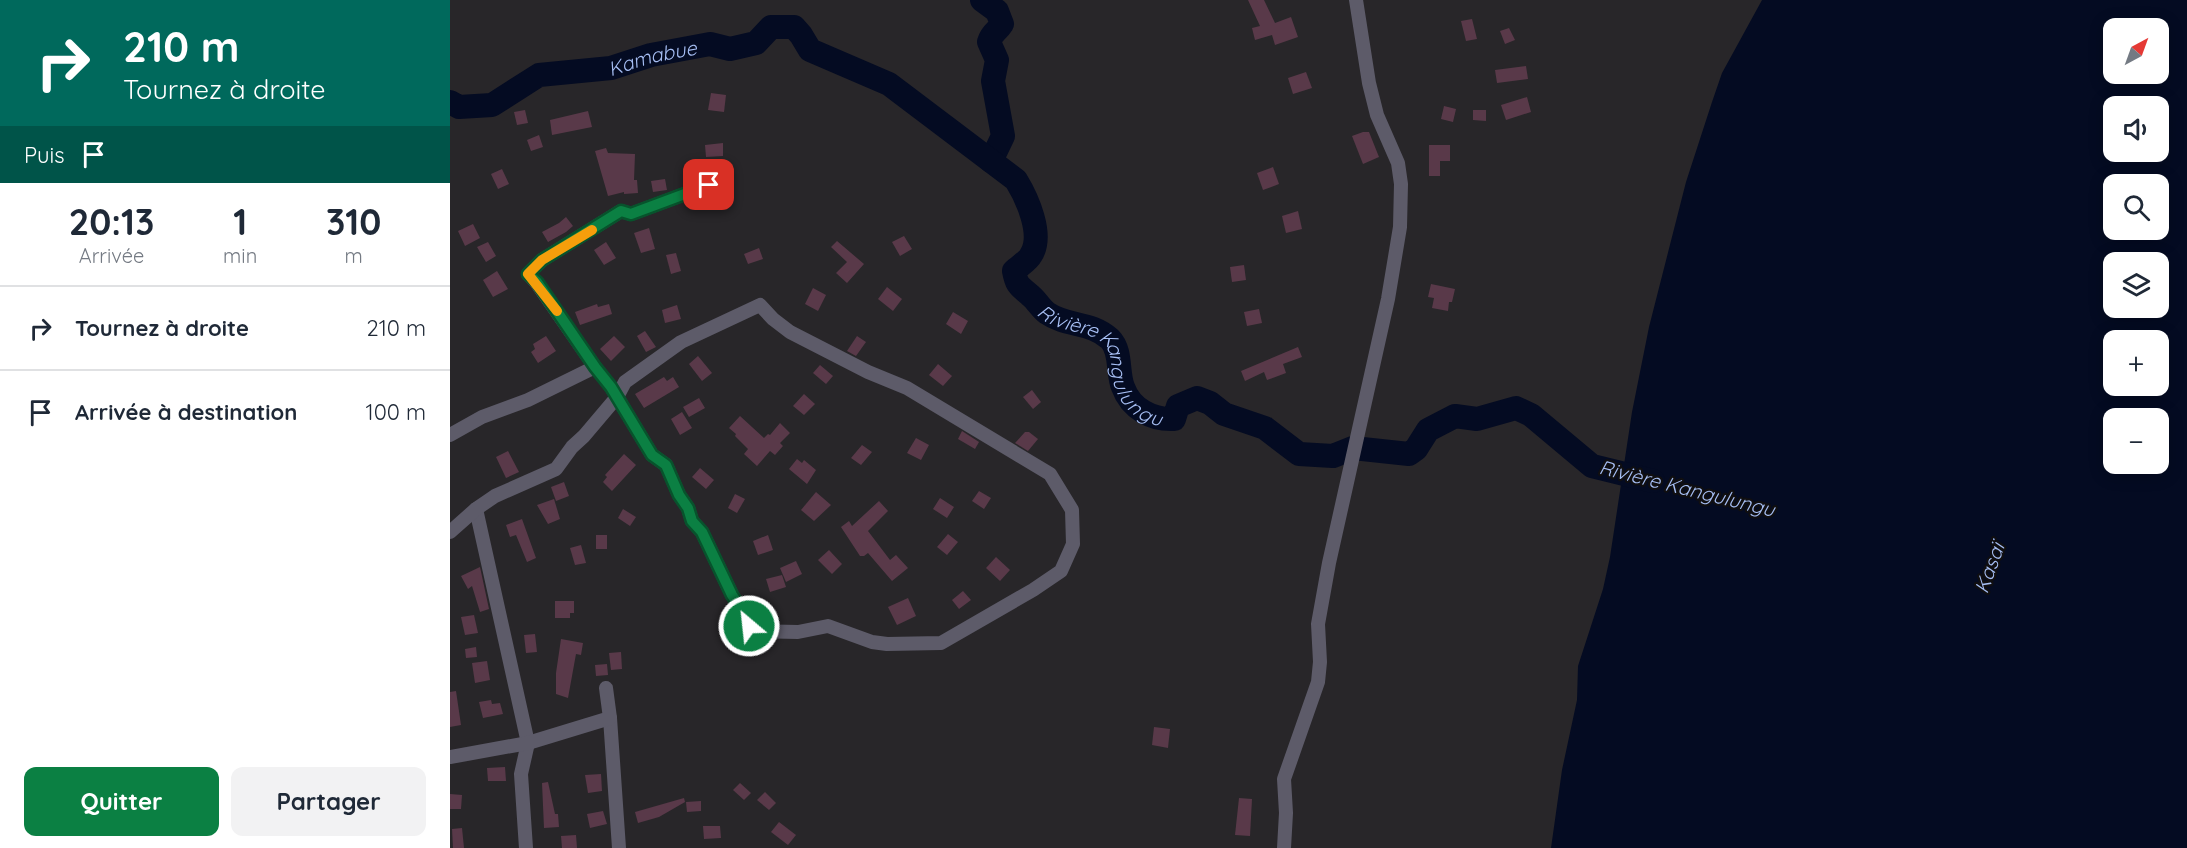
<!DOCTYPE html>
<html lang="fr">
<head>
<meta charset="utf-8">
<style>
  :root { --surface:#fff; --page:#f2f2f3; --text:#1f2937; --muted:#747a83; --line:#e0e1e3; --accent:#0b8043 }
  body { margin:0; font-family:Quicksand,sans-serif; background:var(--page); color:var(--text); height:100vh; display:flex; flex-direction:column; font-size:22px; white-space:nowrap }
  * { box-sizing:border-box; margin:0 }
  p { font-size:20px; color:var(--muted) }
  .icon { flex:none; width:33px; height:33px; fill:none; stroke:currentColor; stroke-width:2; stroke-linecap:round; stroke-linejoin:round }
  .map { position:relative; flex:1; overflow:hidden }
  .sheet { display:flex; flex-direction:column; background:var(--surface); width:450px }
  .sheet>* { flex:none }
  .top-card { background:#00695c; color:#fff; overflow:hidden }
  .needle { width:39px; rotate:41deg }
  .fabs { position:absolute; left:1653px; top:18px; display:grid; gap:12px }
  .fabs a { display:grid; place-items:center; width:66px; height:66px; border-radius:12px; background:var(--surface); box-shadow:0 3px 15px #0003; font-size:30px }
  .pin { position:absolute; display:grid; place-items:center; width:51px; height:51px; color:#fff; margin:-26px; border-radius:12px; box-shadow:0 3px 9px #0006 }
  .me { position:absolute; width:66px; margin:-33px; rotate:332deg; stroke-linejoin:round; filter:drop-shadow(0 0 4px #0008) }
  .turn { display:flex; align-items:center; gap:21px; height:126px; padding:0 24px; font-size:27px }
  .turn .icon { width:78px; height:78px; stroke-width:2.5 }
  .turn b { display:block; font-size:42px; line-height:51px }
  .then { display:flex; align-items:center; height:57px; padding:0 24px; background:#0003; gap:12px; font-size:22px }
  .eta { display:flex; justify-content:space-evenly; align-items:center; height:102px; text-align:center }
  .eta b { font-size:36px; font-weight:700; line-height:42px }
  .action { display:flex; gap:12px; margin-top:auto; padding:12px 24px }
  .action a { flex:1; height:69px; border-radius:12px; background:var(--accent); color:#fff; font-size:24px; font-weight:700; line-height:69px; text-align:center }
  .action a+a { background:var(--page); color:var(--text) }
  ul { padding:0; list-style:none }
  li { display:flex; align-items:center; gap:18px; height:84px; padding:0 24px; border-top:2px solid var(--line) }
  li div { flex:1 }
  li b { display:block; font-size:22px }
  li em { font-style:normal }
  main { display:flex; flex:1; min-height:0 }
  .map>svg:first-child { display:block }
  .water { fill:#040b22; fill-rule:evenodd }
  .lines { fill:none; stroke-linecap:round; stroke-linejoin:round }
  .river { stroke:#040b22; stroke-width:24 }
  .building { fill:#593949 }
  .street { stroke:#5d5b69; stroke-width:14 }
  .route-casing { stroke:#07532c; stroke-width:15 }
  .route { stroke:#0b8043; stroke-width:10 }
  .slow { stroke:#f59e0b; stroke-width:10 }
  .labels { text-anchor:middle; dominant-baseline:central; stroke-width:4.5; stroke-linejoin:round; paint-order:stroke }
  .water-label { font-size:20px; font-style:italic; fill:#a6bef3; stroke:#100f11 }
</style>
</head>
<body>
<main>
<section class="sheet">
<div class="top-card">
<div class="turn"><svg class="icon" aria-label="right" viewBox="0 0 24 24"><path d="M7 20v-9h11M14 6l5 5-5 5"/></svg><div><b>210 m</b>Tournez à droite</div></div>
<div class="then">Puis<svg class="icon" aria-label="arrive" viewBox="0 0 24 24"><path d="M6 21V4h12l-3 4 3 4H6"/></svg></div>
</div>
<div class="eta">
<div><b>20:13</b><p>Arrivée</p></div>
<div><b>1</b><p>min</p></div>
<div><b>310</b><p>m</p></div>
</div>
<ul>
<li><svg class="icon" aria-label="right" viewBox="0 0 24 24"><path d="M7 20v-9h11M14 6l5 5-5 5"/></svg><div><b>Tournez à droite</b></div><em>210 m</em></li>
<li><svg class="icon" aria-label="arrive" viewBox="0 0 24 24"><path d="M6 21V4h12l-3 4 3 4H6"/></svg><div><b>Arrivée à destination</b></div><em>100 m</em></li>
</ul>
<div class="action"><a>Quitter</a><a>Partager</a></div>
</section>
<div class="map">
<svg width="1737" height="848" viewBox="0 0 1737 848">
  <rect width="100%" height="100%" fill="#282629"/>
  <path class="water" d="M1312 0H1737V848H1101L1112 770 1127 700 1128 666 1153 589 1160 557 1182 412 1199 327 1236 182 1262 102 1272 73ZM1664 28H1708V74H1664ZM1664 106H1708V152H1664ZM1664 184H1708V230H1664ZM1664 262H1708V308H1664ZM1664 340H1708V386H1664ZM1664 418H1708V464H1664Z"/>
  <g class="lines">
    <g class="river">
      <path d="M532 0 547 11 552 24C547 32 542 32 539 42L547 60 543 81 553 136 541 161"/>
      <path id="s1" d="M0 102 9 107 42 105 89 75 161 68 201 55 260 44 280 49 306 43 321 27H344L351 35 360 50 439 84 566 180C577 198 594 235 581 255 578 261 569 266 564 271 567 287 570 286 581 296 587 301 591 309 597 313 617 327 640 321 660 339 672 351 667 373 673 387 681 409 702 420 724 419L728 406 747 398 760 403 774 414 815 428 849 454 883 456 903 448 959 454 966 449 978 430 1005 416 1027 419 1066 408 1081 415 1142 466 1203 481"/>
    </g>
  </g>
  <g class="building">
    <polygon points="798,0 814,0 825,23 841,17 848,37 825,45 822,35 805,40 802,28 810,26"/>
    <polygon points="1022,19 1027,39 1016,41 1011,21"/>
    <polygon points="1059,28 1065,40 1055,44 1050,31"/>
    <polygon points="1076,66 1078,79 1047,83 1045,70"/>
    <polygon points="856,72 862,88 843,94 838,78"/>
    <polygon points="261,93 276,95 274,112 258,110"/>
    <polygon points="1077,97 1081,112 1056,120 1051,105"/>
    <polygon points="994,106 1006,109 1003,122 991,119"/>
    <polygon points="75,110 78,123 67,125 64,112"/>
    <polygon points="1023,110 1036,110 1036,121 1023,120"/>
    <polygon points="138,111 142,127 102,135 100,120"/>
    <polygon points="913,132 919,132 929,157 913,164 902,136"/>
    <polygon points="89,135 93,147 81,151 77,140"/>
    <polygon points="273,143 273,156 256,157 255,145"/>
    <polygon points="979,145 1000,145 1000,161 990,161 990,176 979,176"/>
    <polygon points="156,148 158,153 185,154 184,180 187,180 188,193 174,194 174,192 158,196 145,151"/>
    <polygon points="823,167 829,184 813,190 807,173"/>
    <polygon points="52,169 59,184 48,189 41,174"/>
    <polygon points="215,179 217,190 203,192 201,181"/>
    <polygon points="848,211 852,229 836,233 832,216"/>
    <polygon points="116,217 123,226 116,232 98,242 92,232 109,223"/>
    <polygon points="23,224 30,238 15,246 8,231"/>
    <polygon points="199,228 205,249 191,253 184,233"/>
    <polygon points="454,236 462,249 450,256 442,242"/>
    <polygon points="387,241 414,264 397,283 386,273 397,262 381,247"/>
    <polygon points="38,242 46,256 36,262 27,247"/>
    <polygon points="156,242 166,258 154,265 144,250"/>
    <polygon points="309,248 313,259 298,264 294,254"/>
    <polygon points="226,253 231,271 221,274 216,255"/>
    <polygon points="794,265 796,280 782,282 780,267"/>
    <polygon points="47,271 58,289 43,297 33,280"/>
    <polygon points="981,284 1005,289 1002,302 999,302 998,311 982,308 984,298 978,297"/>
    <polygon points="437,287 452,299 443,311 428,299"/>
    <polygon points="363,288 376,295 368,311 355,304"/>
    <polygon points="147,304 148,307 159,304 162,314 130,325 125,312"/>
    <polygon points="227,305 231,319 215,323 212,310"/>
    <polygon points="809,309 812,323 797,326 794,312"/>
    <polygon points="503,312 518,321 511,334 496,324"/>
    <polygon points="195,331 206,347 196,352 187,336"/>
    <polygon points="96,336 106,351 88,363 81,352 85,349 83,344"/>
    <polygon points="164,336 175,347 161,361 150,349"/>
    <polygon points="407,336 416,342 406,356 397,351"/>
    <polygon points="848,347 852,357 833,364 836,373 817,380 814,372 795,381 791,371"/>
    <polygon points="248,356 262,373 252,381 239,364"/>
    <polygon points="488,364 502,376 493,386 479,375"/>
    <polygon points="370,365 383,376 376,384 363,373"/>
    <polygon points="214,377 217,381 223,377 229,387 194,408 185,394"/>
    <polygon points="582,390 591,402 583,409 573,397"/>
    <polygon points="354,394 365,404 354,415 343,406"/>
    <polygon points="249,398 255,408 239,417 233,407"/>
    <polygon points="232,412 242,428 230,435 221,419"/>
    <polygon points="290,416 314,438 318,434 320,435 330,423 340,433 330,443 333,446 325,455 320,451 307,466 294,454 298,449 285,436 286,434 279,428"/>
    <polygon points="512,431 529,442 525,449 508,439"/>
    <polygon points="575,432 579,432 588,439 578,451 565,443"/>
    <polygon points="466,438 479,445 471,460 457,453"/>
    <polygon points="412,445 422,452 411,465 401,458"/>
    <polygon points="58,451 69,472 56,478 46,457"/>
    <polygon points="174,454 186,465 162,491 153,482 157,477 155,475"/>
    <polygon points="347,459 352,463 354,460 366,470 357,484 339,469"/>
    <polygon points="250,468 264,480 256,489 242,477"/>
    <polygon points="114,482 119,496 106,501 101,487"/>
    <polygon points="529,491 541,498 534,509 522,501"/>
    <polygon points="366,492 381,505 364,521 351,510"/>
    <polygon points="285,494 295,499 287,513 278,508"/>
    <polygon points="490,498 504,507 497,518 483,509"/>
    <polygon points="104,499 110,519 98,524 87,505"/>
    <polygon points="429,501 438,511 418,531 440,560 446,555 458,568 442,581 418,553 414,556 410,556 391,527 399,521 402,526"/>
    <polygon points="173,509 186,517 180,526 168,518"/>
    <polygon points="72,519 86,558 77,562 66,535 60,537 56,525"/>
    <polygon points="498,534 508,542 497,555 487,547"/>
    <rect x="146" y="535" width="11" height="14"/>
    <polygon points="318,535 323,550 308,555 303,541"/>
    <polygon points="131,545 136,563 125,565 120,548"/>
    <polygon points="379,550 392,564 382,574 368,560"/>
    <polygon points="546,557 560,570 550,581 536,568"/>
    <polygon points="346,561 352,574 336,582 330,568"/>
    <polygon points="30,567 39,609 30,612 22,586 18,589 11,576"/>
    <polygon points="332,575 336,587 320,592 316,579"/>
    <polygon points="513,591 521,600 509,609 502,600"/>
    <polygon points="458,598 466,616 447,625 438,607"/>
    <polygon points="105,601 124,601 124,613 120,613 120,618 105,618"/>
    <polygon points="24,615 28,633 15,635 11,617"/>
    <polygon points="85,634 87,652 76,653 74,635"/>
    <polygon points="111,639 133,643 131,655 126,654 118,698 106,694 106,673"/>
    <polygon points="26,647 27,657 16,658 15,649"/>
    <polygon points="171,652 172,669 161,670 159,653"/>
    <polygon points="37,661 40,680 25,683 22,663"/>
    <polygon points="157,664 158,675 146,676 145,665"/>
    <polygon points="6,691 11,725 0,727 0,692"/>
    <polygon points="41,700 42,704 50,703 53,714 33,718 29,702"/>
    <polygon points="704,727 720,729 718,748 702,745"/>
    <polygon points="55,767 56,781 38,781 37,768"/>
    <polygon points="151,774 152,791 138,793 135,775"/>
    <polygon points="98,782 105,814 108,814 109,827 94,828 92,783"/>
    <polygon points="290,783 301,793 294,800 283,790"/>
    <polygon points="315,792 326,803 319,810 307,800"/>
    <polygon points="0,794 12,795 11,809 0,809"/>
    <polygon points="234,798 235,802 209,817 188,823 185,812"/>
    <polygon points="789,798 802,799 800,836 785,835"/>
    <polygon points="251,801 251,811 237,812 236,802"/>
    <polygon points="153,811 157,824 140,828 137,814"/>
    <polygon points="329,822 346,835 338,845 321,832"/>
    <polygon points="253,826 270,826 271,838 254,839"/>
    <polygon points="12,828 14,848 3,848 2,829"/>
    <polygon points="126,835 127,848 112,848 111,836"/>
  </g>
  <g class="lines">
    <g class="street">
      <polyline points="0,435 32,417 78,400 145,367"/>
      <polyline points="26,509 78,743 71,774 76,848"/>
      <polyline points="0,532 26,509 45,496 106,469 122,447 134,436 167,397 175,382 231,342 310,305 323,319 340,332 418,372 457,388 600,474 622,510 623,544 611,571 583,590 491,643 437,644 422,642 378,626 348,632 305,631 300,629 299,621 282,595 252,532 242,521 238,508 229,495 216,465 202,455 161,387 145,367 86,282 78,274 92,260 171,211 181,214 259,185"/>
      <polyline points="160,718 169,848"/>
      <polyline points="0,757 78,743 160,718 156,688"/>
      <polyline points="834,848 836,813 834,779 868,682 870,662 868,624 879,563 938,299 950,227 951,184 948,163 927,115 919,83 906,0"/>
    </g>
  </g>
  <g class="lines">
    <defs>
      <polyline id="route" points="259,185 181,214 171,211 92,260 78,274 87,282 145,367 161,387 202,455 216,465 229,495 238,508 242,521 252,532 282,595 299,621 299,626"/>
    </defs>
    <use href="#route" class="route-casing"/>
    <use href="#route" class="route"/>
    <polyline class="slow" points="107,311 78,274 92,260 142,230"/>
  </g>
  <g class="labels">
    <g class="water-label">
      <text stroke="none"><textPath href="#s1" startOffset="214">Kamabue</textPath></text>
      <text stroke="none"><textPath href="#s1" startOffset="879">Rivière Kangulungu</textPath></text>
      <text transform="translate(1237 488) rotate(14)">Rivière Kangulungu</text>
      <text transform="translate(1539 568) rotate(-70)">Kasaï</text>
    </g>
  </g>
</svg>
<div class="fabs">
<a><svg class="needle" viewBox="-14 -14 28 28"><path d="M0-13l5 13h-10z" fill="#e53935"/><path d="M0 13l5-13h-10z" fill="#747a83"/></svg></a>
<a><svg class="icon" aria-label="sound" viewBox="0 0 24 24"><path d="M4 9h4l5-4v14l-5-4H4zM17 9q2 3 0 6"/></svg></a>
<a><svg class="icon" aria-label="search" viewBox="0 0 24 24"><circle cx="10" cy="10" r="6"/><path d="M15 15l6 6"/></svg></a>
<a><svg class="icon" aria-label="layers" viewBox="0 0 24 24"><path d="M12 4l9 5-9 5-9-5zM3 14l9 5 9-5"/></svg></a>
<a>+</a>
<a>−</a>
</div>
<div class="pin" style="left:259px;top:185px;background:#d93025"><svg class="icon" aria-label="arrive" viewBox="0 0 24 24"><path d="M6 21V4h12l-3 4 3 4H6"/></svg></div>
<svg class="me" style="left:299px;top:626px" viewBox="-20 -20 40 40"><circle r="17" fill="#0b8043" stroke="#fff" stroke-width="3"/><path d="M0-11L8 9 0 5-8 9z" fill="#fff"/></svg>
</div>
</main>
</body>
</html>
